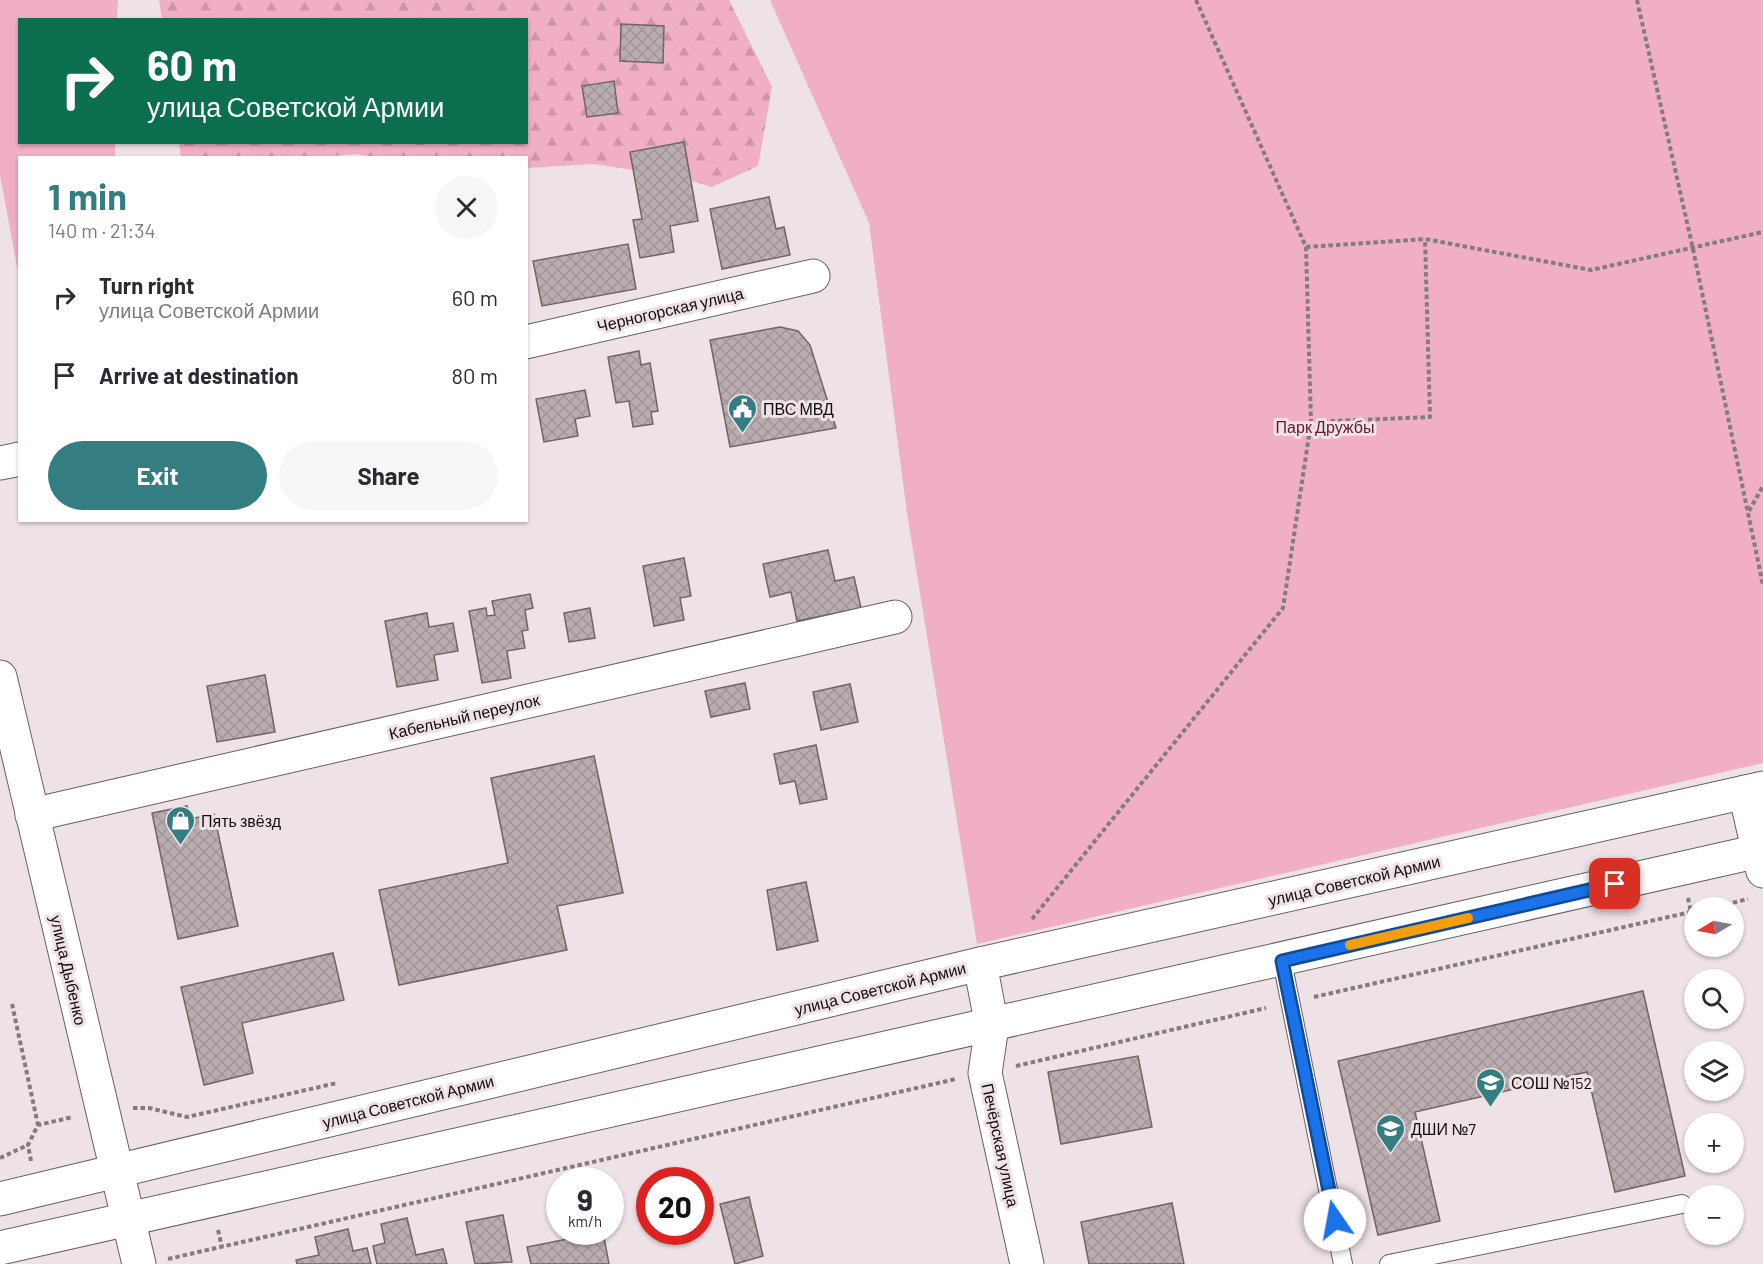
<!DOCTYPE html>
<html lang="en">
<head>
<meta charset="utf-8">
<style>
  :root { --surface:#fff; --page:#f7f7f7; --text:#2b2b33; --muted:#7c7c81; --accent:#347d80 }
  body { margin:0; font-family:Barlow,sans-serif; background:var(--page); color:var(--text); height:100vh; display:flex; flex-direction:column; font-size:22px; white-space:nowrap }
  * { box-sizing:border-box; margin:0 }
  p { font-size:20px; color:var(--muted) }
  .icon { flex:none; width:33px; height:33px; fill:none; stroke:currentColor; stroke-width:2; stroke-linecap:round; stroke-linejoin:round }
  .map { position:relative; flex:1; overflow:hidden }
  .side { position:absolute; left:18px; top:156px; width:510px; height:366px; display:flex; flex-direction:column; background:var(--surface); border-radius:0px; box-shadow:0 2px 4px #0004 }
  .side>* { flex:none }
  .banner { position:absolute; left:18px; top:18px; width:510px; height:126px; border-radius:0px; box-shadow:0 2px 4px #0004; background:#0b6e4f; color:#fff; overflow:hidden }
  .needle { width:39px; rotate:260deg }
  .fabs { position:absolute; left:1684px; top:897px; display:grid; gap:12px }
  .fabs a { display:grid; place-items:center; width:60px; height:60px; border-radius:50%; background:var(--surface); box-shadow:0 2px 4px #0004; font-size:30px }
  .speed { position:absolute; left:546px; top:1167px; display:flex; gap:12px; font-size:30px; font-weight:700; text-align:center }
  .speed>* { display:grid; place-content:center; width:78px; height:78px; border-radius:50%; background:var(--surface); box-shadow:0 2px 4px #0004; line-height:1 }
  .speed small { font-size:15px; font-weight:400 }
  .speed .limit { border:9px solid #d22; background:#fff; color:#111 }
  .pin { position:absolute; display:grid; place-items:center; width:51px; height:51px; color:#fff; margin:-26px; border-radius:12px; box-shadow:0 3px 9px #0006 }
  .me { position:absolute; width:66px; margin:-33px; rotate:348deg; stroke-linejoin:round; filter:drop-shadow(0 0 4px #0008) }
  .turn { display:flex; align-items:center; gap:21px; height:126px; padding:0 30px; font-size:27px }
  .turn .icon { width:78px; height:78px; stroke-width:2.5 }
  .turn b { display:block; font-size:42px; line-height:51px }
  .round { display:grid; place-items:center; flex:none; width:63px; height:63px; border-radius:32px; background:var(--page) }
  .summary { display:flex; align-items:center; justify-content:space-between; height:102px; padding:0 30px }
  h1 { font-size:36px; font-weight:700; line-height:45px; color:var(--accent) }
  .primary-button { display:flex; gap:12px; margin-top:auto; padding:12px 30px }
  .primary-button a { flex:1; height:69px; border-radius:36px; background:var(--accent); color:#fff; font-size:24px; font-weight:700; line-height:69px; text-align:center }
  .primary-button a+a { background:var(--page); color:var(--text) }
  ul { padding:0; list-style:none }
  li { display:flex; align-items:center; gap:18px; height:78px; padding:0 30px }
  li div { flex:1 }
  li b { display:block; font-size:22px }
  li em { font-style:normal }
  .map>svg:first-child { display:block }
  .green { fill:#f0afc2 }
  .forest { fill:url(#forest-firs) }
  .building { fill:url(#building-cross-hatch); stroke:#706467; stroke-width:1.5 }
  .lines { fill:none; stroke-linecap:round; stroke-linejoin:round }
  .lane-casing { stroke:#6a5f62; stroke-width:20 }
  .street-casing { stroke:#6a5f62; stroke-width:35 }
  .secondary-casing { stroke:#6a5f62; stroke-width:35 }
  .path { stroke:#847b7e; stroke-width:4; stroke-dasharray:4.5 3; stroke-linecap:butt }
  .lane { stroke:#fff; stroke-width:18 }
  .street { stroke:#fff; stroke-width:33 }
  .secondary { stroke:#fff; stroke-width:33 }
  .route-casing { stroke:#114b97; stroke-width:15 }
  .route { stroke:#1a73e8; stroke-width:10 }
  .slow { stroke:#f59e0b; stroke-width:10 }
  .labels { text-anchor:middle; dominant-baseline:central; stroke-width:6; stroke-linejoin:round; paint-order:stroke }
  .street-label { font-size:16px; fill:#120d0f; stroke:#efe2e6 }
  .poi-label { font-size:16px; fill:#120d0f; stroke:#efe2e6; text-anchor:start }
  .park-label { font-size:16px; fill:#621736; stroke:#efe2e6 }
</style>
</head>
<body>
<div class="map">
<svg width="1763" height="1264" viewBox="0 0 1763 1264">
  <defs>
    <pattern id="forest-firs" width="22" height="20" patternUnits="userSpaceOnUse" patternTransform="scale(1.5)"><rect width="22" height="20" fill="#f0afc2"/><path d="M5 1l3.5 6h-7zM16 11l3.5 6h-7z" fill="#cd95a6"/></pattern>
    <pattern id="building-cross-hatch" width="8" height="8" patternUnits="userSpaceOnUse" patternTransform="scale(1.5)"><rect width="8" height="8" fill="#baadb0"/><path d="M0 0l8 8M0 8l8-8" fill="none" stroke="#9f9496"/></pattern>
  </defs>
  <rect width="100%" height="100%" fill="#efe2e6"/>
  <g class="green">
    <polygon points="0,0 118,0 117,19 20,20 20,142 115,143 115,157 20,158 19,277 0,175"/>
    <polygon points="770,0 1763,0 1763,763 977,944 907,513 869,223"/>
  </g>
  <polygon class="forest" points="159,0 729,0 772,87 758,166 712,187 678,177 594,164 527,168 526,158 386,158 354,154 312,158 181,157 179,143 526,142 526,20 162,19"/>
  <g class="building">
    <polygon points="621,24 664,26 663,63 620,61"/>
    <polygon points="614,81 618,113 587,117 582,86"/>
    <polygon points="684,142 698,221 670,226 674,252 640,258 633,220 642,219 630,152"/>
    <polygon points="769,197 776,229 784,227 790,255 722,269 710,209"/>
    <polygon points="628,244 636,289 542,306 533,261"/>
    <polygon points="780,327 798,331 810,345 836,428 730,447 710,340"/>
    <polygon points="639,351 641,365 650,363 658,411 651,412 653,424 633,427 629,401 616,403 608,357"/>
    <polygon points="585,390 590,416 575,419 578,436 544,442 536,399"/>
    <polygon points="828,550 835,581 854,577 861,608 797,621 791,592 770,597 763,564"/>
    <polygon points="684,558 691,596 680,598 684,620 654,626 643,566"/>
    <polygon points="530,594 533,608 525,610 528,630 522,631 525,648 507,651 511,678 482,683 469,611 486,608 487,616 495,615 492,601"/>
    <polygon points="590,608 595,638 569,642 564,613"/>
    <polygon points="427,613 429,627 453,623 458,651 434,655 438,680 397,687 385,621"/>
    <polygon points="265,675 275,732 217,742 207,686"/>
    <polygon points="745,683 750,709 711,717 705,691"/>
    <polygon points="850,684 858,722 821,730 813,692"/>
    <polygon points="816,745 827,799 800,804 795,781 780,784 774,754"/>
    <polygon points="594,756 623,893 557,906 567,950 399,985 379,890 508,863 491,778"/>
    <polygon points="187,806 190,819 214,814 238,926 178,939 152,813"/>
    <polygon points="806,882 818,941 777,950 767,890"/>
    <polygon points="333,953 344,1000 242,1023 253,1073 204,1085 181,987"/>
    <polygon points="1643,991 1685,1176 1615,1192 1587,1072 1415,1112 1440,1221 1378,1235 1338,1061"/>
    <polygon points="1138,1056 1152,1127 1061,1144 1048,1072"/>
    <polygon points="749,1197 763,1256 735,1264 720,1204"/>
    <polygon points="1172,1203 1184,1264 1089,1264 1081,1222"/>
    <polygon points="503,1215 512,1262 475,1264 466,1222"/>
    <polygon points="407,1218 416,1255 443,1249 447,1264 377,1264 373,1246 385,1243 381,1224"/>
    <polygon points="348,1229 353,1251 367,1248 371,1264 297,1264 296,1260 319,1255 315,1237"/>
    <polygon points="603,1232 609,1264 531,1264 527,1247"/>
  </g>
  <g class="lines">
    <defs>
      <g id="lane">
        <polyline points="1282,961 1343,1264"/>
        <polyline points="1389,1264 1682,1204"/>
      </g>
      <g id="street">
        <polyline points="526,342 813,276"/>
        <polyline points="0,463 20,459"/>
        <polyline points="1745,792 1763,871"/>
        <polyline points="32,815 895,617"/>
        <polyline points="992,1026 985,1073 1027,1264"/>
      </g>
      <g id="secondary">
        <polyline points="0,677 139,1264"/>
        <polyline points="980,964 992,1026"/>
        <polyline points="0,1199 980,964 1763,788"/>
        <polyline points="0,1248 1763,850"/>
      </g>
    </defs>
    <use href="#lane" class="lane-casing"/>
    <use href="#street" class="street-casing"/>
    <use href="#secondary" class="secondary-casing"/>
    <g class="path">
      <polyline points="1196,0 1306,247 1311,422 1430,417 1425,239"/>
      <polyline points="1637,0 1693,249 1763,585"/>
      <polyline points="1306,247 1425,239 1591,270 1763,232"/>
      <polyline points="1749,511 1763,486"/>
      <polyline points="1688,898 1691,912"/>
      <polyline points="1711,908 1748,899"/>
      <polyline points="1032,919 1283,608 1311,422"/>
      <polyline points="1314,997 1695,911"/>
      <polyline points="12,1004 38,1125"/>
      <polyline points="1016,1066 1266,1008"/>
      <polyline points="133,1108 149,1108 187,1117 337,1083"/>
      <polyline points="0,1158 28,1145"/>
      <polyline points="31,1161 28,1145 38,1125 73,1117"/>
      <polyline points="218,1230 222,1247"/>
      <polyline points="168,1259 956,1079"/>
    </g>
    <use href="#lane" class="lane"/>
    <use href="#street" class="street"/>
    <use href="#secondary" class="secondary"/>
  </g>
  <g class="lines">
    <defs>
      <polyline id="route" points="1335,1220 1282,961 1615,884"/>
    </defs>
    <use href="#route" class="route-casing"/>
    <use href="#route" class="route"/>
    <polyline class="slow" points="1350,945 1468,918"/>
  </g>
  <defs>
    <symbol id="civic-pin" viewBox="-11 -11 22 30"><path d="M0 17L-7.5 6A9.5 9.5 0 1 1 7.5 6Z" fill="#347d80" stroke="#efe2e6"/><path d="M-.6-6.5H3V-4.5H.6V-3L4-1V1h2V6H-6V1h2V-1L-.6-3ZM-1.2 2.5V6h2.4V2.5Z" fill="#fff"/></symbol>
    <symbol id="shop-pin" viewBox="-11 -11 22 30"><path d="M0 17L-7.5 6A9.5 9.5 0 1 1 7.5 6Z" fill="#347d80" stroke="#efe2e6"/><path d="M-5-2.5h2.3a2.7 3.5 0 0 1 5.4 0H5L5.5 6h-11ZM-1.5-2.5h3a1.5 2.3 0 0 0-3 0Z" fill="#fff"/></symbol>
    <symbol id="school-pin" viewBox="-11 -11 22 30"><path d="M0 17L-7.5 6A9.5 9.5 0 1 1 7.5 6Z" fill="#347d80" stroke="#efe2e6"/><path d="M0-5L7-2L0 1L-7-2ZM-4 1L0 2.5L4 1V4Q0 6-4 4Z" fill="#fff"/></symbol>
  </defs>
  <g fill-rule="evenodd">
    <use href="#civic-pin" x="726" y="392" width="33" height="45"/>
    <use href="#shop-pin" x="164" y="804" width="33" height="45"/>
    <use href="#school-pin" x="1474" y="1066" width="33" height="45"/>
    <use href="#school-pin" x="1374" y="1112" width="33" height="45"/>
  </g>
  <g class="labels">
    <g class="street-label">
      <text transform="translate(670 309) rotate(-13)">Черногорская улица</text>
      <text transform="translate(464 716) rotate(-13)">Кабельный переулок</text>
      <text transform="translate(1354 880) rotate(-13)">улица Советской Армии</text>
      <text transform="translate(69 970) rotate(77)">улица Дыбенко</text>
      <text transform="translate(880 988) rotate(-14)">улица Советской Армии</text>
      <text transform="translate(408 1101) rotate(-14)">улица Советской Армии</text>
      <text transform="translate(1001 1145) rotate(78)">Печёрская улица</text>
    </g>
    <g class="poi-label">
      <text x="763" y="408">ПВС МВД</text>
      <text x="201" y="820">Пять звёзд</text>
      <text x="1511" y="1082">СОШ №152</text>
      <text x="1411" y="1128">ДШИ №7</text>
    </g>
    <g class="park-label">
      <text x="1325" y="426">Парк Дружбы</text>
    </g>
  </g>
</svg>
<div class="fabs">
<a><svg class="needle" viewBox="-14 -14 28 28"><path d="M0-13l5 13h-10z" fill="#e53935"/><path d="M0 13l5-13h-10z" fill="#7c7c81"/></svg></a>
<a><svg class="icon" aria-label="search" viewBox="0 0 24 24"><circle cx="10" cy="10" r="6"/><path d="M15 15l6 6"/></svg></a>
<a><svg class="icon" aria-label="layers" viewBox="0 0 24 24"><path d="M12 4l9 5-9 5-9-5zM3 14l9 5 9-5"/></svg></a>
<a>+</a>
<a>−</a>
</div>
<div class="speed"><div>9<small>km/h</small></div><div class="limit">20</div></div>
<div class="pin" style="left:1615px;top:884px;background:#d93025"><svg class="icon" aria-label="arrive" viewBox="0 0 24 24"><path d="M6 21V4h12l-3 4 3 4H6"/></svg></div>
<svg class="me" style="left:1335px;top:1220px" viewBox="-20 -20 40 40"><circle r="19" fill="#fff"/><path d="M0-13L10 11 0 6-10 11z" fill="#1a73e8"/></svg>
<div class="banner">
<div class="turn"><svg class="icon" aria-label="right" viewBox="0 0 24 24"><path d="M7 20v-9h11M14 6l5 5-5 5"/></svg><div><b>60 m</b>улица Советской Армии</div></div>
</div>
<section class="side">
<div class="summary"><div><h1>1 min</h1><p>140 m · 21:34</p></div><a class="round"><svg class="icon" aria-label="close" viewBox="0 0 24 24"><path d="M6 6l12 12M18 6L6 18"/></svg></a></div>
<ul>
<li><svg class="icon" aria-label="right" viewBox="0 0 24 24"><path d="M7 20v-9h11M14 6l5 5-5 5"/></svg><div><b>Turn right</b><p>улица Советской Армии</p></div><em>60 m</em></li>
<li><svg class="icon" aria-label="arrive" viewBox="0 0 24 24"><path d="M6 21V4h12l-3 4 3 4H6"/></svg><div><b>Arrive at destination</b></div><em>80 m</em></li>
</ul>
<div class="primary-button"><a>Exit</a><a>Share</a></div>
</section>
</div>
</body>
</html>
